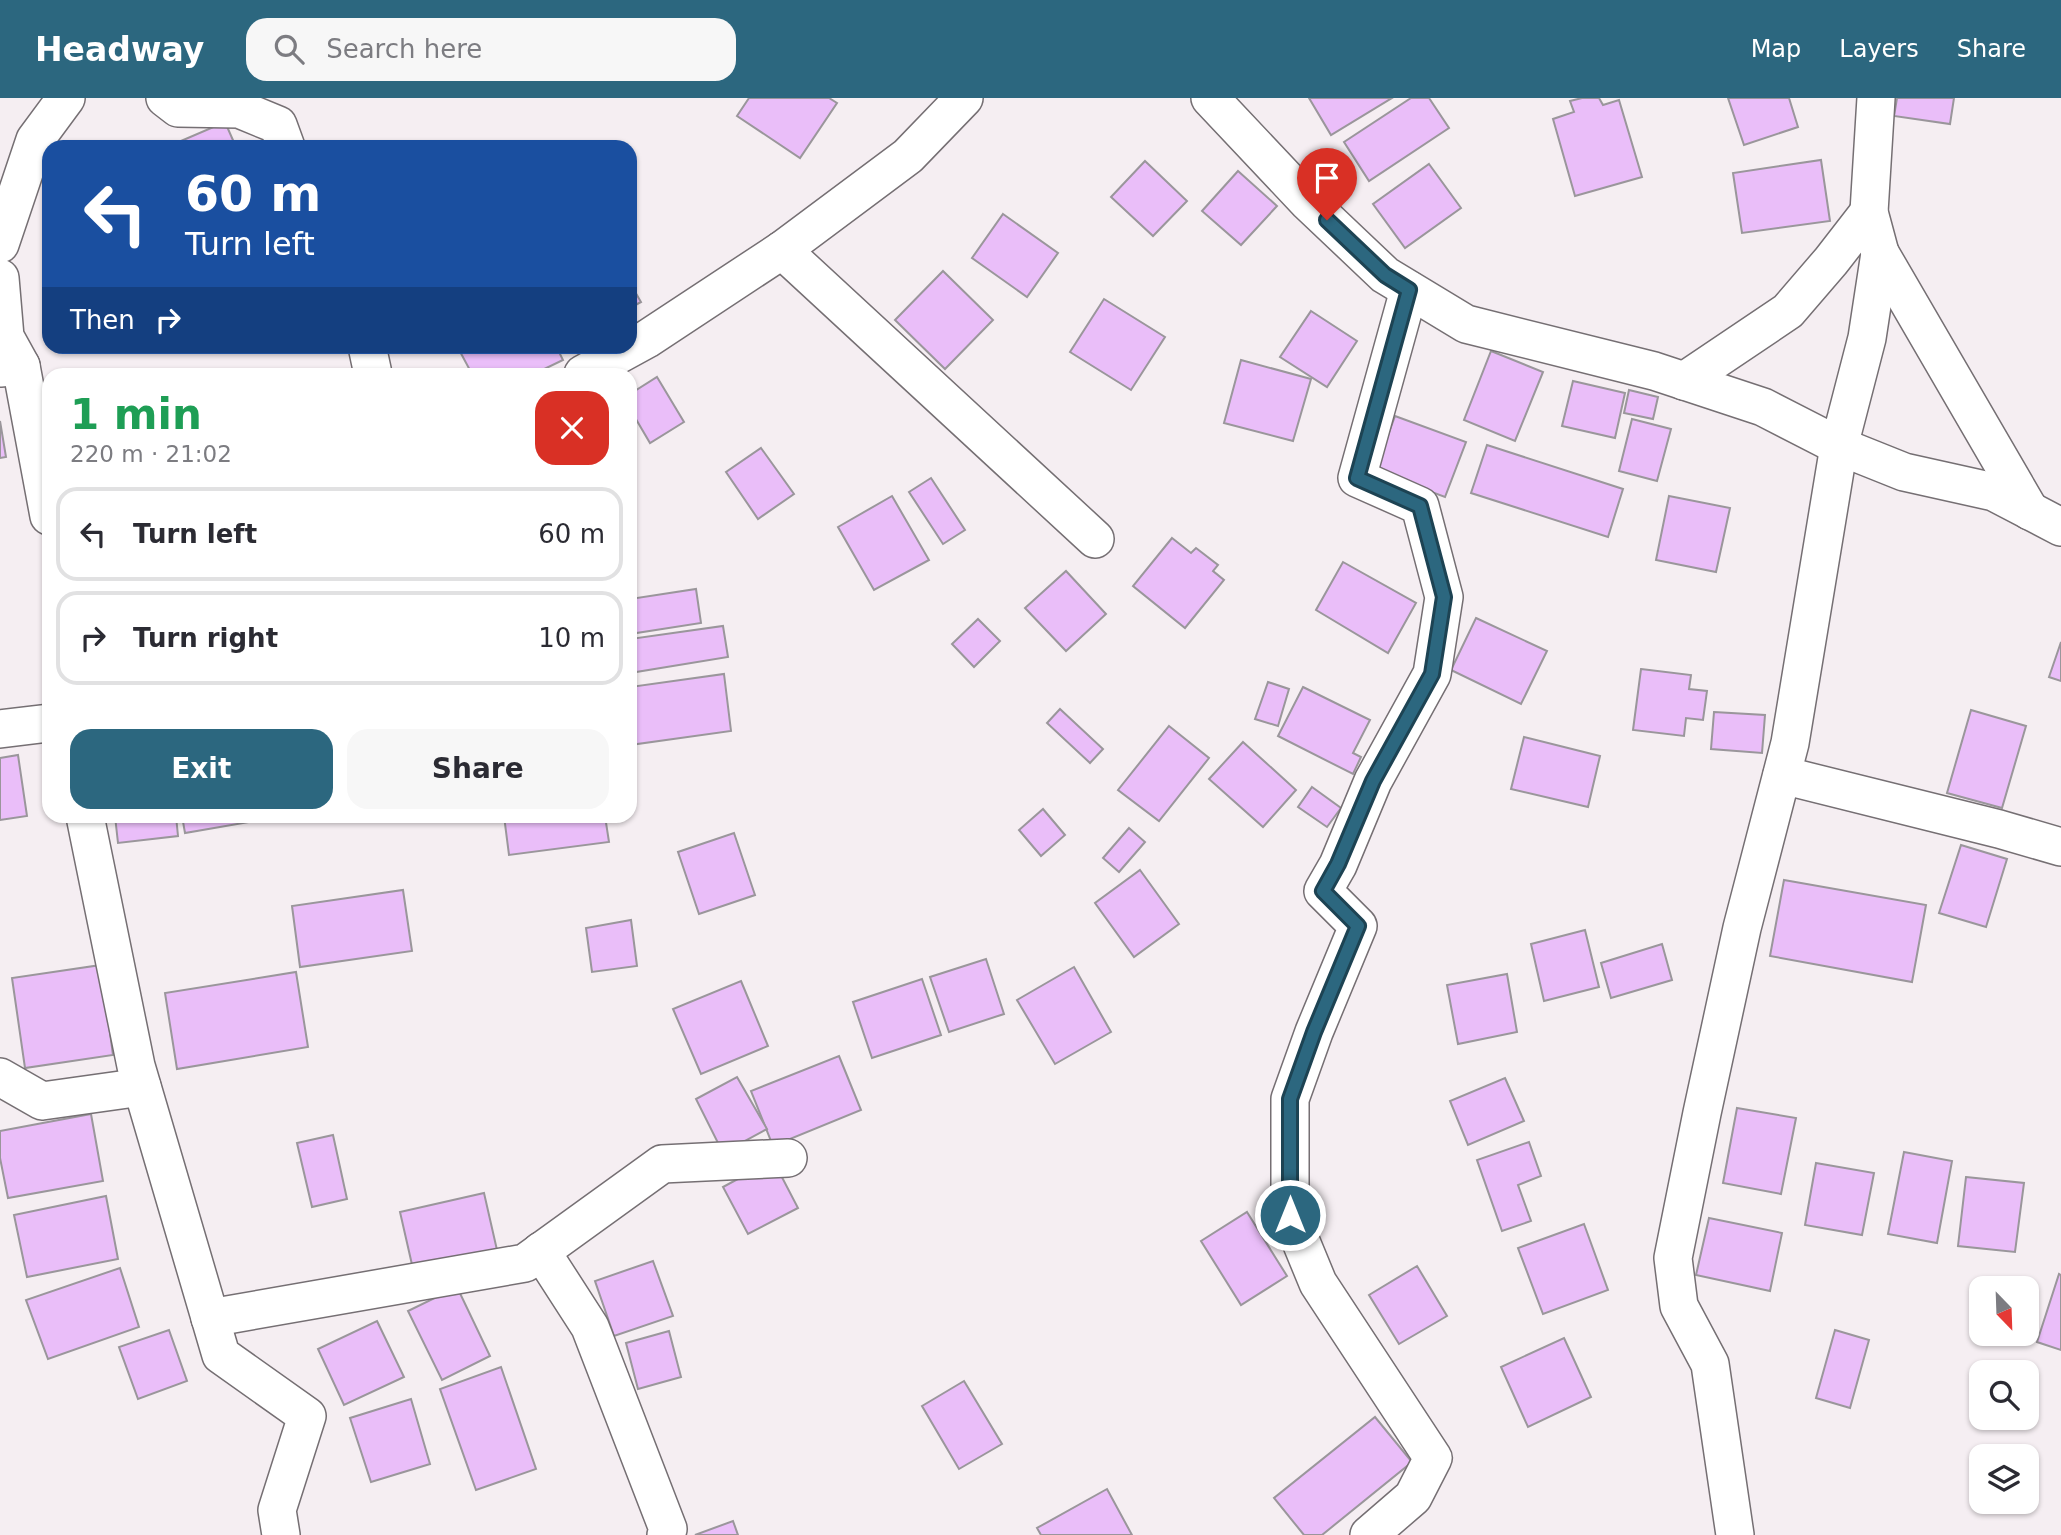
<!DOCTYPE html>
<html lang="en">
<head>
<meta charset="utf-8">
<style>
  :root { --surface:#fff; --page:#f7f7f7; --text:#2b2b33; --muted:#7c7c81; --line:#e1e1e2; --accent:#2c677f }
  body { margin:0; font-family:"DejaVu Sans",sans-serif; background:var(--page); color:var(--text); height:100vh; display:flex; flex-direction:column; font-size:26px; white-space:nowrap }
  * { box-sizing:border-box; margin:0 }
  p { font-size:23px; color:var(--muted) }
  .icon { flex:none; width:38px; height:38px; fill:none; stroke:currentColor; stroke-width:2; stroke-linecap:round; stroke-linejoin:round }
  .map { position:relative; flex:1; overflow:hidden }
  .details { position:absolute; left:42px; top:270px; width:595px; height:455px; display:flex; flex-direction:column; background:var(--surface); border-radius:21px; box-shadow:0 2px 5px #0004 }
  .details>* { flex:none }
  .banner { position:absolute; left:42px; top:42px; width:595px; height:214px; border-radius:21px; box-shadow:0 2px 5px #0004; background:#1a4fa0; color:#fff; overflow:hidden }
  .needle { width:46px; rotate:157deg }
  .tools { position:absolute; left:1969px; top:1178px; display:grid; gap:14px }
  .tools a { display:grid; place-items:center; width:70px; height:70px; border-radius:14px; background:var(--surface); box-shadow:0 2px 5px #0004; font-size:35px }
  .pin { position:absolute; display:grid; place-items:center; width:60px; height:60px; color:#fff; margin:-72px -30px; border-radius:50% 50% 50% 0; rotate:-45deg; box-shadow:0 0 7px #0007 }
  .pin .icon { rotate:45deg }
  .me { position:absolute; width:77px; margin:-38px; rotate:0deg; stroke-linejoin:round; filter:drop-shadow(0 0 5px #0008) }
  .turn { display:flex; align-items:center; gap:24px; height:147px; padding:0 28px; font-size:32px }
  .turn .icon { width:91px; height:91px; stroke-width:2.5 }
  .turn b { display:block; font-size:49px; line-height:60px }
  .then { display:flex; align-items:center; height:66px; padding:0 28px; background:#0003; gap:14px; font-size:26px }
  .round { display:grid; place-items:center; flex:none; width:74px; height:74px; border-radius:21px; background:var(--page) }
  .summary { display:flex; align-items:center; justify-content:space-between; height:119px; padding:0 28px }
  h1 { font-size:42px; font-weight:600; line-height:52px; color:#1e9e55 }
  .primary-button { display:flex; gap:14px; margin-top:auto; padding:14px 28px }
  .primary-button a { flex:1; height:80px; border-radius:21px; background:var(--accent); color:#fff; font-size:28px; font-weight:600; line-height:80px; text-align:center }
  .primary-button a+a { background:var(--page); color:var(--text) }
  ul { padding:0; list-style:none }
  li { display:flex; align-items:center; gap:21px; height:94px; margin:0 14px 10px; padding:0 14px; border:4px solid var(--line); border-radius:21px }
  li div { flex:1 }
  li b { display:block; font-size:26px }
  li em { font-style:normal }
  header { display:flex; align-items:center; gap:42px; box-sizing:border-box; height:98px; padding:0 35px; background:var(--accent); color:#fff }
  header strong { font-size:33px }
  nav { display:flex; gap:38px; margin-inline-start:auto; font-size:24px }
  .search { width:490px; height:63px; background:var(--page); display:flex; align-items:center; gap:18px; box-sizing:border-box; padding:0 24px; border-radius:21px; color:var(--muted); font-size:26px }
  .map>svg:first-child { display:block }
  .building { fill:#eabef9; stroke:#9a969b; stroke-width:2 }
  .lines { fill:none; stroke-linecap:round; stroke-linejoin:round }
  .minor-casing { stroke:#756f73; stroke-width:40 }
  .minor { stroke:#fff; stroke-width:37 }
  .route-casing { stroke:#1d4353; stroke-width:18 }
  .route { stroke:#2c677f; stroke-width:12 }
</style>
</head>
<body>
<header>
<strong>Headway</strong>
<div class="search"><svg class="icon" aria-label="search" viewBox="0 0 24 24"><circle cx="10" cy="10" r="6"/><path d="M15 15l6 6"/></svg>Search here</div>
<nav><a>Map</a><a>Layers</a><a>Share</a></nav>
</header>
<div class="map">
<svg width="2061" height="1437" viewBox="0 0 2061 1437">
  <rect width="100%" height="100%" fill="#f5eef2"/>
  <g class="building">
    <polygon points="749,0 829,0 837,5 800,60 737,18"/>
    <polygon points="1309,0 1392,0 1331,37"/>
    <polygon points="1411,0 1429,0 1449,30 1369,83 1344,44"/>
    <polygon points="1582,0 1599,0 1603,7 1619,2 1642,79 1575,98 1553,21 1574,14 1570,3"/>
    <polygon points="1728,0 1789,0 1798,29 1744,47"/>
    <polygon points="1897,0 1954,0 1950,26 1894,18"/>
    <polygon points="225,24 236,49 167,49"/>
    <polygon points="1821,62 1830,123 1742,135 1733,75"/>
    <polygon points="1145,63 1187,103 1153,138 1111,99"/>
    <polygon points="1429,66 1461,110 1405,150 1373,106"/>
    <polygon points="1238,73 1277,108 1241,147 1202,113"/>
    <polygon points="1003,116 1058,155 1027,199 972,160"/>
    <polygon points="943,173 993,222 945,271 895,222"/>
    <polygon points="630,185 641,204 630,210"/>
    <polygon points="1104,201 1165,239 1131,292 1070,254"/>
    <polygon points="1311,213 1357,243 1327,289 1280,259"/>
    <polygon points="457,248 556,248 563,262 534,276 472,276"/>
    <polygon points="1491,253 1543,274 1515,343 1464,322"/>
    <polygon points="1241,262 1311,281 1293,343 1224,325"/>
    <polygon points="657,279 684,324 650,345 630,311 630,296"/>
    <polygon points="1573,283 1625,295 1615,340 1562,328"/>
    <polygon points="1629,292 1658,299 1653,321 1624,315"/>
    <polygon points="1395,318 1466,344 1445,399 1375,373"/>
    <polygon points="1632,321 1671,331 1657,383 1619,373"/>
    <polygon points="0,323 6,359 0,360"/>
    <polygon points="1487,347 1623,391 1608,439 1471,395"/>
    <polygon points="761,350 794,396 758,421 726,374"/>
    <polygon points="931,380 965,432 943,446 909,394"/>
    <polygon points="892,398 929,462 874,492 838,429"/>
    <polygon points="1669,398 1730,410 1716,474 1656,462"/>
    <polygon points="1172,440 1191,455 1196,450 1218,467 1213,473 1224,482 1185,530 1133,488"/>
    <polygon points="1343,464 1416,505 1388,555 1316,512"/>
    <polygon points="1066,473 1106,516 1066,553 1025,510"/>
    <polygon points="696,491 701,525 630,536 630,501"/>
    <polygon points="1476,520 1547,553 1521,606 1451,572"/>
    <polygon points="978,521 1000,543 974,569 952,546"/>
    <polygon points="723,528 728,559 630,575 630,541"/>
    <polygon points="2061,544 2061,583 2049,579"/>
    <polygon points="1641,571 1691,577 1689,591 1707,593 1703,622 1686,620 1684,638 1633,632"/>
    <polygon points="724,576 731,633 630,647 630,589"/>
    <polygon points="1268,584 1289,591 1278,628 1255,621"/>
    <polygon points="1303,589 1370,622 1353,655 1361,659 1353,676 1278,638"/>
    <polygon points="1060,611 1103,651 1090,665 1047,625"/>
    <polygon points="1971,612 2026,628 2002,710 1947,695"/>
    <polygon points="1714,614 1765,617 1762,655 1711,651"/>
    <polygon points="1169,628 1209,660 1159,723 1118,692"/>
    <polygon points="1524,639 1600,658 1588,709 1511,691"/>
    <polygon points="1243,644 1296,692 1263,729 1209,681"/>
    <polygon points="18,657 27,718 0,722 0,660"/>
    <polygon points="1312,689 1341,710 1327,729 1298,709"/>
    <polygon points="1043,711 1065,737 1041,758 1019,732"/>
    <polygon points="115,718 176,718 178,738 118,745"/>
    <polygon points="182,718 254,718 255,723 185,735"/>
    <polygon points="504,718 605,718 609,744 509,757"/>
    <polygon points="1129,730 1145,744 1119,774 1103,760"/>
    <polygon points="734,735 755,797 699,816 678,754"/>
    <polygon points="1961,747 2007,761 1986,829 1939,815"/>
    <polygon points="1140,772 1179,826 1134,859 1095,805"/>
    <polygon points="1784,782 1926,807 1912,884 1770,858"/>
    <polygon points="403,792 412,853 300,869 292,808"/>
    <polygon points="631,822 637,868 592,874 586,830"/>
    <polygon points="1585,832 1599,889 1544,903 1531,846"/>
    <polygon points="1662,846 1672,882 1611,900 1601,865"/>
    <polygon points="986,861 1004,916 949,934 930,879"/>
    <polygon points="101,867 113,957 25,970 12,880"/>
    <polygon points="1074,869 1111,934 1055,966 1017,902"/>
    <polygon points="296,874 308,949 177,971 165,895"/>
    <polygon points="1507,876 1517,934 1458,946 1447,887"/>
    <polygon points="922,881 941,937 872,960 853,904"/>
    <polygon points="741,883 768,948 701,976 673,911"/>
    <polygon points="839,958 861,1012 773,1048 751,993"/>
    <polygon points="737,979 767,1031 723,1055 696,1001"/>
    <polygon points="1505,980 1524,1023 1468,1047 1450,1003"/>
    <polygon points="1737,1010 1796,1020 1781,1096 1723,1085"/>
    <polygon points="91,1016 103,1083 8,1100 0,1060 0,1033"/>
    <polygon points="333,1037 347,1101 312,1109 297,1045"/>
    <polygon points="1529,1044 1541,1078 1518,1087 1531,1123 1502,1133 1477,1062"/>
    <polygon points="1904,1054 1952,1063 1937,1145 1888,1136"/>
    <polygon points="773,1062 798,1110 748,1136 723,1089"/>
    <polygon points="1816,1065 1874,1075 1862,1137 1805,1127"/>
    <polygon points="1966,1079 2024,1085 2015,1154 1958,1148"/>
    <polygon points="484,1095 497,1152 413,1171 400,1114"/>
    <polygon points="106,1098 118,1161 27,1179 14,1117"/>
    <polygon points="1247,1114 1287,1178 1241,1207 1201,1143"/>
    <polygon points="1709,1120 1782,1135 1770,1193 1696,1177"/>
    <polygon points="1584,1126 1608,1192 1543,1216 1518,1150"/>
    <polygon points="653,1163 673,1218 614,1238 595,1183"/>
    <polygon points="1417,1168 1447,1218 1399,1246 1369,1197"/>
    <polygon points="120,1170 139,1229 48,1261 26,1202"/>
    <polygon points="2059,1176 2061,1177 2061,1252 2037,1244"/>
    <polygon points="457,1189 490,1258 442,1282 408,1213"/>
    <polygon points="377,1223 404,1279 344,1307 318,1251"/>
    <polygon points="169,1232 187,1283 138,1301 119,1249"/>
    <polygon points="1835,1232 1869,1242 1850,1310 1816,1300"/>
    <polygon points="669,1233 681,1279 638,1291 626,1245"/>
    <polygon points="1564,1240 1591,1299 1528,1329 1501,1269"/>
    <polygon points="501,1269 536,1371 476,1392 440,1291"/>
    <polygon points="964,1283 1002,1346 959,1371 922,1308"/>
    <polygon points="411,1301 430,1366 371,1384 350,1320"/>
    <polygon points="1375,1319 1412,1364 1322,1437 1304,1437 1274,1400"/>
    <polygon points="1107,1391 1132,1437 1041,1437 1037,1430"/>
    <polygon points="733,1423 738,1437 695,1437"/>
  </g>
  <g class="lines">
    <defs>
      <g id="minor">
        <polyline points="165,0 178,10 239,11 278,27 286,49"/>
        <polyline points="1210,0 1308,104 1385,177 1466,226 1654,273 1763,309 1839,348 1904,374 1994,394 2061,429"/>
        <polyline points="0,146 35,42 66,0"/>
        <polyline points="782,152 1095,441"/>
        <polyline points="1880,155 2030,413"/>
        <polyline points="0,180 5,239 21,268 0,270"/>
        <polyline points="367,248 373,276"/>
        <polyline points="21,268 49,418"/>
        <polyline points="583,276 647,241 782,152 908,58 964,0"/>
        <polyline points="1684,283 1788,213 1831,163 1869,114"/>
        <polyline points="0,631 49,625"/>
        <polyline points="1782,677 1999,731 2061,749"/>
        <polyline points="85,718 136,968 221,1257 307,1318 277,1412 281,1437"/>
        <polyline points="0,979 42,1003 142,989"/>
        <polyline points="541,1153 590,1229 668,1431 666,1437"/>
        <polyline points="210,1220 525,1165 662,1066 788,1060"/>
        <polyline points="1369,1437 1413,1399 1433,1360 1318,1185 1290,1117 1290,1001 1314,934 1358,828 1323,793 1338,767 1373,683 1432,576 1444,499 1420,408 1357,380 1409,192"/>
        <polyline points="1735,1437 1710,1266 1679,1208 1673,1160 1702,1015 1742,830 1790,645 1839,348 1867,240 1880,155 1869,114 1876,0"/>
      </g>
    </defs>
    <use href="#minor" class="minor-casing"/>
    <use href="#minor" class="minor"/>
  </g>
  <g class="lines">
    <defs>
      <polyline id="route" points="1290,1117 1290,1001 1314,934 1358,828 1323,793 1338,766 1373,683 1432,576 1444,499 1420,408 1357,380 1409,192 1385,177 1327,122"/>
    </defs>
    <use href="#route" class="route-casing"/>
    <use href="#route" class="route"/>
  </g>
</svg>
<div class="tools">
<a><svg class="needle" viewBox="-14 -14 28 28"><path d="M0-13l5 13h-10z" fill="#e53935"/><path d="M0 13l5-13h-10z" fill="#7c7c81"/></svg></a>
<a><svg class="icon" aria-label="search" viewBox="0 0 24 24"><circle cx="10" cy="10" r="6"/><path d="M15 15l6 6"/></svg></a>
<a><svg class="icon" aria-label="layers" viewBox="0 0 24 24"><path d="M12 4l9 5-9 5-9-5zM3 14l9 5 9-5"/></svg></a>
</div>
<div class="pin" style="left:1327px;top:122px;background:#d93025"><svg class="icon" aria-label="arrive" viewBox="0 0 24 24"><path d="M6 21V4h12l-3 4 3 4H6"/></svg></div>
<svg class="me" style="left:1290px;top:1117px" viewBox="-20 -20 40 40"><circle r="17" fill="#2c677f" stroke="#fff" stroke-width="3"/><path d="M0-11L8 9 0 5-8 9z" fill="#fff"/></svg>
<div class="banner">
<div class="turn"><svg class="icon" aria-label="left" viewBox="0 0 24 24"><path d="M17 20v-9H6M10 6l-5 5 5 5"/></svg><div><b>60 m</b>Turn left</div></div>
<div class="then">Then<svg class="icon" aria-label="right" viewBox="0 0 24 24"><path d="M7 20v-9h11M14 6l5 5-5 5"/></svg></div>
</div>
<section class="details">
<div class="summary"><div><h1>1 min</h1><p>220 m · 21:02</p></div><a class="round" style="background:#d93025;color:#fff"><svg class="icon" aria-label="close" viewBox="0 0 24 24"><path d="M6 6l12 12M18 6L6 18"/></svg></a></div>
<ul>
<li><svg class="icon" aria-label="left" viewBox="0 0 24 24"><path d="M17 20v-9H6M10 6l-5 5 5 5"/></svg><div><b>Turn left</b></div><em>60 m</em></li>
<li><svg class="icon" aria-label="right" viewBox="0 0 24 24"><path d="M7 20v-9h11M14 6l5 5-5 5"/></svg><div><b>Turn right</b></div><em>10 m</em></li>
</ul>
<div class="primary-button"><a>Exit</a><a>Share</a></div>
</section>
</div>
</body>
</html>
